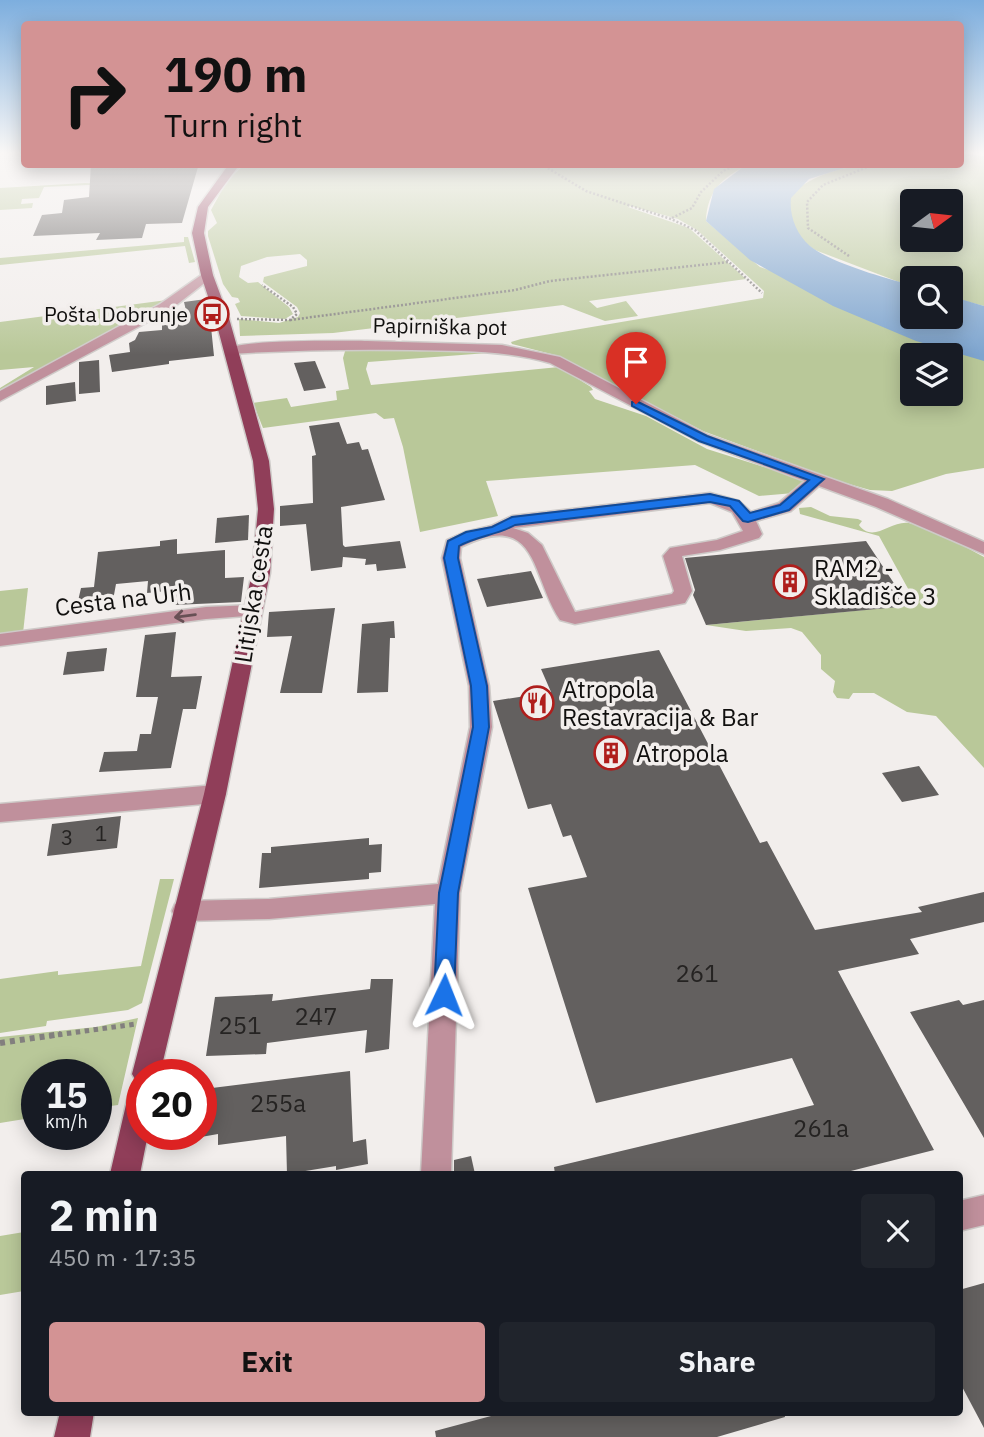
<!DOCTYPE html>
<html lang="en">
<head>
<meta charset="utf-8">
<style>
  :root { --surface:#171b24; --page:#20242c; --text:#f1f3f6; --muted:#9ea1a6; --accent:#d39394 }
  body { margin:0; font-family:"IBM Plex Sans",sans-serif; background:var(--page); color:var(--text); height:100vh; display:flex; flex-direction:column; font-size:26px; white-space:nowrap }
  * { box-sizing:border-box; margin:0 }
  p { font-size:23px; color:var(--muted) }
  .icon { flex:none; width:38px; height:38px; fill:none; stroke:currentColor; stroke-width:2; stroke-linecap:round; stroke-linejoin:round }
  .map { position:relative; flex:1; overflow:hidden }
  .details { position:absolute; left:21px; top:1171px; width:942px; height:245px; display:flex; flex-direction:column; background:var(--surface); border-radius:7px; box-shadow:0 4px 18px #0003 }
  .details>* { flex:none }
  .guide { position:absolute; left:21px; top:21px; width:943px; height:147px; border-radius:7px; box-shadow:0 4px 18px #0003; background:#d39394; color:#111; overflow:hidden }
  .needle { width:46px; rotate:75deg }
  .controls { position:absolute; left:900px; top:189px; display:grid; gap:14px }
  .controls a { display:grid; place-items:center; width:63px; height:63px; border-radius:7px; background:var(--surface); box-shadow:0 4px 18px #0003; font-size:35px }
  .speed { position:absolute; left:21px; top:1059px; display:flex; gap:14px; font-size:35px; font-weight:700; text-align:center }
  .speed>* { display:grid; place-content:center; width:91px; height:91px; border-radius:50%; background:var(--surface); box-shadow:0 4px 18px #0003; line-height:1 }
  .speed small { font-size:18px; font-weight:400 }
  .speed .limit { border:10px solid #d22; background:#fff; color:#111 }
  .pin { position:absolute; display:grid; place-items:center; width:60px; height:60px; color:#fff; margin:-72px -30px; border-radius:50% 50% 50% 0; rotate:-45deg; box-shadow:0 0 7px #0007 }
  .pin .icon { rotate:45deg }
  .me { position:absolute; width:77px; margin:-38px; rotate:2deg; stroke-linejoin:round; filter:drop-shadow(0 0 5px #0008) }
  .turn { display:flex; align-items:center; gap:24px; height:147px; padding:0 28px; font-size:32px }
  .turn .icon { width:91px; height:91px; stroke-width:2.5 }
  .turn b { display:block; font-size:49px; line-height:60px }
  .round { display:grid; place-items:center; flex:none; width:74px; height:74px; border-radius:7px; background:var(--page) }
  .overview { display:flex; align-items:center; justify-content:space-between; height:119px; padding:0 28px }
  h1 { font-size:42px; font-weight:700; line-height:52px }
  .cta { display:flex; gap:14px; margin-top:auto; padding:14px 28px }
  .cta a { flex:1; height:80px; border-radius:7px; background:var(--accent); color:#111; font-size:28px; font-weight:700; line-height:80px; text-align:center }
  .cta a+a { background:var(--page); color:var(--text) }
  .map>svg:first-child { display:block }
  .green { fill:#b9c899; fill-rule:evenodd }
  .water { fill:#7ea5cf }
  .building { fill:#63605f }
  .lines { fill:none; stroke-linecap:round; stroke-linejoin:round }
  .minor-casing { stroke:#cecac8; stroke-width:3 }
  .major-casing { stroke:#cecac8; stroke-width:3 }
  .path-far2 { stroke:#827f7e; stroke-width:2.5; stroke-dasharray:2 2; stroke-linecap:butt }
  .path-far1 { stroke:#827f7e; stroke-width:5; stroke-dasharray:4.5 4.5; stroke-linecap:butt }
  .path { stroke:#827f7e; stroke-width:6; stroke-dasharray:5 5; stroke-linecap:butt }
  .minor { fill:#c0909c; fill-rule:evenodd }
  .major { fill:#903e59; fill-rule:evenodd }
  .oneway { stroke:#685055 }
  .route { fill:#1a73e8; stroke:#114b97; stroke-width:2 }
  .labels { text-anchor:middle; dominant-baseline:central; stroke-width:7; stroke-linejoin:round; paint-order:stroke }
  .far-poi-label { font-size:21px; fill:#100f0e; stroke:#f2eeec; text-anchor:end }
  .far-street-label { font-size:21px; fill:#100f0e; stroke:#f2eeec }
  .number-label { font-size:21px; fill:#252322 }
  .poi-label { font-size:24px; fill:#100f0e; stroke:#f2eeec; text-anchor:start }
  .street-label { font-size:24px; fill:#100f0e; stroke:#f2eeec }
  .near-number-label { font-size:24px; fill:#252322 }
</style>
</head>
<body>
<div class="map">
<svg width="984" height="1437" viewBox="0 0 984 1437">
  <rect width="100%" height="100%" fill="#f2eeec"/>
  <g class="green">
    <path d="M961 154 984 156V306L950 297V278H912V287L815 250 805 243 787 222 790 195C837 154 903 165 961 164ZM912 201H950V240H912Z"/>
    <path d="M244 165H748C723 177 707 191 706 221L760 267 782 274 984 358V468L946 474 892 491 870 490 842 482 703 431 555 355 512 344 511 342 521 339 763 298 764 291 697 230 678 219 631 206 628 207 689 228 746 279 589 301 597 308 626 301 638 316 605 321 563 305 333 333 240 336 239 319 279 323 298 317 300 313 297 307 263 282 264 277 307 266V260L300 254 267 257 241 266 239 277 248 283 258 282 289 307 293 314 285 319 241 316 235 304 240 302 238 298 232 297 223 284 208 236V231L217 223 211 210 227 181ZM912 355H950V394H912Z"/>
    <polygon points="85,183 110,184 44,187 39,198 22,199 21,204 33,203 32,208 0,210 0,188"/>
    <polygon points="184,237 188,237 195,262 189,263 185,246 0,265 0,258 184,242"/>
    <polygon points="167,300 0,392 0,388 34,367 0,370 0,322"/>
    <polygon points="346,348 501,352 368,362 366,369 371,385 559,367 591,387 593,390 589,391 595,399 646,416 707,449 793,476 804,481 804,487 794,493 759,496 695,465 486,481 498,516 420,532 403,447 394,418 384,419 376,413 263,428 253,403 287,398 291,407 337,400 336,391 349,389 343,358"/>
    <path d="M811 507 830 516 858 519 862 521 859 525C873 544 891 520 909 523 934 528 961 545 984 557V768L936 716 907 712 874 693H853L849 699 837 698 833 692 835 681 821 669V655L802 632 791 628 746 631 706 625 917 605 879 536 800 514 799 508Z"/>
    <polygon points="28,588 23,633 0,636 0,591"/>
    <polygon points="160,879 174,879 142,1003 128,1010 47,1021 46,1026 0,1033 0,979 58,971 58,975 141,966"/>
    <polygon points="138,1018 118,1105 96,1108 96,1074 37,1074 37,1117 0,1123 0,1037 96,1027"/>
    <polygon points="24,1232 24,1291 0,1295 0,1236"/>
  </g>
  <path class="water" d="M747 164 854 165 809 179 791 198C789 215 796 234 810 246 829 262 887 279 912 285V317H950V296L984 306V361L916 341 833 306 750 260 706 221 714 189Z"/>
  <g class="building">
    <polygon points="91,164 198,167 182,223 146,224 142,238 96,240 100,233 33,236 42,215 62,213 64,200 89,197"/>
    <polygon points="206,299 210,317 214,356 169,361 169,364 112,372 109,355 130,352 129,343 135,340 139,332 162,330 162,322 188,319 184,302"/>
    <polygon points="99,360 100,392 79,394 79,362"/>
    <polygon points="315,361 326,388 304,391 294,363"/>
    <polygon points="75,382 76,401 46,405 46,386"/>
    <polygon points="339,422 347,444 359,442 362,450 368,449 385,500 341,507 343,545 345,547 400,541 406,568 377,571 376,564 365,565 366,559 343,557 342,567 311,571 306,524 280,526 280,506 313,503 312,456 316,455 309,426"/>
    <polygon points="249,515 248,540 215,543 217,518"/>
    <polygon points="177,539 177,554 225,550 225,578 244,577 241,602 174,605 177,590 147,593 148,581 116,584 111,611 75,614 81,588 94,587 98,552 160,546 160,541"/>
    <polygon points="866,541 909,606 706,625 693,595 695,590 685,558"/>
    <polygon points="531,571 543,598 487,607 477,579"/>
    <polygon points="335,608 322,693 280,693 292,636 267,637 269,612"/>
    <polygon points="394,621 395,638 390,638 388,692 357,693 362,624"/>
    <polygon points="176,632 171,677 202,676 196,709 183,709 171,768 99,772 104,752 137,751 140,734 151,734 158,697 136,697 145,635"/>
    <polygon points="107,648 104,671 63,675 67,652"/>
    <polygon points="659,650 760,843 767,841 815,930 922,912 918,907 984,892 984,922 910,939 919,954 838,971 934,1150 839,1174 555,1174 554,1167 814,1105 792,1058 596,1103 528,888 587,877 571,835 563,837 551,804 528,809 493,701 551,692 541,669"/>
    <polygon points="919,766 939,795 902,802 882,773"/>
    <polygon points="121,816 117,848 47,856 52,824"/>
    <polygon points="369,838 369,845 382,844 381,872 369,873 369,879 259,888 262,853 271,853 271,847"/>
    <polygon points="371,979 393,979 389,1049 365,1053 367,1030 267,1043 266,1054 206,1056 215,997 273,994 272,1001 370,989"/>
    <polygon points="959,1000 963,1005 984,1000 984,1138 910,1012"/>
    <polygon points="350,1071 353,1142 366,1139 368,1164 336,1170 336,1166 287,1174 286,1136 218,1145 218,1134 201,1137 204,1089"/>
    <polygon points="471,1156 475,1174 454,1174 454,1160"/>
    <polygon points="984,1283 984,1428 959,1381 959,1290"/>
    <polygon points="506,1412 784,1412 785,1417 717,1437 436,1437 435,1431"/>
  </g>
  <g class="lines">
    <defs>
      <g id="minor">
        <polygon points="207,271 213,275 211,278 170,310 0,401 0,391 160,304"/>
        <path d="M367 341 502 345 560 357 708 435 888 499 984 542V554L876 507 819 486 791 511 756 521 762 534 759 538 720 550 682 556 692 591 685 603 575 624 560 620C531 578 539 508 461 547L460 558 489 686 492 727 460 893 451 1174H421L435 904 269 919 184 921 175 918 172 911 175 904 184 901 269 899 438 884 470 727 469 686 442 558 447 540 465 532 491 526 512 516 710 493 739 501 751 512 779 503 805 481 698 441 550 363C505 350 459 351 412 350 352 349 291 350 231 354L224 350C237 339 344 341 367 341ZM710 503 732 512 743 531 717 540 670 548 663 556 674 591 672 594 575 612 542 545 528 533 513 528Z"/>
        <polygon points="253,605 262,611 260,615 206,619 0,646 0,634 206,607"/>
        <polygon points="215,785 223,788 226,794 223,800 215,803 0,822 0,804"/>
        <polygon points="984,1195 984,1225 959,1231 959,1201"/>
      </g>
      <g id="major">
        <polygon points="229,164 240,164 208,207 204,233 213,275 229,318 269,461 274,509 270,573 226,794 160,1074 142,1074 142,1134 148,1134 140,1174 110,1174 128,1096 132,1086 138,1084 132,1074 204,794 252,573 258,509 253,461 215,318 201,275 192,233 198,207"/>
        <polygon points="60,1412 94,1412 90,1437 54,1437"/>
      </g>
    </defs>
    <use href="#minor" class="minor-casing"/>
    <use href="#major" class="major-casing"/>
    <g class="path-far2">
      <polyline points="541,164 586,191 671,219 695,230 762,293"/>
      <polyline points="672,218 692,208 701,192 723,171 738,164"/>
      <polyline points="849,256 808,228 807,202 823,185 875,164"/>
      <polyline points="237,319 290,320 297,314 293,307 262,285"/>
      <polyline points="290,320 515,290 550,281 729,262"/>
    </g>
    <polyline class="path-far1" points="49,1036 136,1024"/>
    <polyline class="path" points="0,1043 61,1034"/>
    <use href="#minor" class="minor"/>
    <use href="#major" class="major"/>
  </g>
  <defs><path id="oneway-shaft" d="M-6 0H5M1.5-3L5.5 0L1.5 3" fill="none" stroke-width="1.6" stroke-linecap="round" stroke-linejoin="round" transform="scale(1.75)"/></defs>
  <use class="oneway" href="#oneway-shaft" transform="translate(185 616) rotate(173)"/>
  <linearGradient id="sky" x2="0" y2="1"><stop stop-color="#7daede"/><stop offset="0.43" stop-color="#f9f7f6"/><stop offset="1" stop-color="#f9f7f6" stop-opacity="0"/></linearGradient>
  <rect width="984" height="355" fill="url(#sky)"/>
  <path class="route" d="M636 401 707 436 824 479 789 510 748 522 743 521 730 506 710 502 515 525C497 535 477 536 459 546L458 558 487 686 489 727 458 893 454 995 451 1001 444 1004 437 1001 434 995 439 893 473 727 471 686 444 558 448 541 466 532 492 527 512 517 710 494 739 501 750 513 780 505 809 480 699 441 632 406V402Z"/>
  <defs>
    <symbol id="bus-ring" viewBox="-11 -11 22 22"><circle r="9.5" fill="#f2eeec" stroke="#af1e1c" stroke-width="1.5"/><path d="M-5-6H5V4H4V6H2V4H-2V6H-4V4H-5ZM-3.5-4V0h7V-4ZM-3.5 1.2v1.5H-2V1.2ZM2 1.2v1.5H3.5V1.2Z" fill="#af1e1c"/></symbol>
    <symbol id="building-ring" viewBox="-11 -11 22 22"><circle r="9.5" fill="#f2eeec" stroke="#af1e1c" stroke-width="1.5"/><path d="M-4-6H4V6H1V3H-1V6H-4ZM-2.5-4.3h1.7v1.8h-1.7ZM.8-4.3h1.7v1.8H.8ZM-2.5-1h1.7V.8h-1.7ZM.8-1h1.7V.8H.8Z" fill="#af1e1c"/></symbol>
    <symbol id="restaurant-ring" viewBox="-11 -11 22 22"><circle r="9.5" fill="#f2eeec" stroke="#af1e1c" stroke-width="1.5"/><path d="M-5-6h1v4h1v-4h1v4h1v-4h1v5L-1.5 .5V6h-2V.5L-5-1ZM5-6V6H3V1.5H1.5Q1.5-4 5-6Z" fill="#af1e1c"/></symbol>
  </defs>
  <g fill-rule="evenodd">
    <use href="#bus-ring" x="193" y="295" width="38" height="38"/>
    <use href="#building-ring" x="771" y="563" width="38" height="38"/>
    <use href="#restaurant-ring" x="518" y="684" width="38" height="38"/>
    <use href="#building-ring" x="592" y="734" width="38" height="38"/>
  </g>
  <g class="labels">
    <g class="far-poi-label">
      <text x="188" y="314">Pošta Dobrunje</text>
    </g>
    <g class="far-street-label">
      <text transform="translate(440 326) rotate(1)">Papirniška pot</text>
    </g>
    <g class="number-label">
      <text x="101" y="833">1</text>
      <text x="67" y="837">3</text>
    </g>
    <g class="poi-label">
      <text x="814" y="568">RAM2 -<tspan x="814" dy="28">Skladišče 3</tspan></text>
      <text x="562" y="689">Atropola<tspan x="562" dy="28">Restavracija &amp; Bar</tspan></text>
      <text x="636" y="753">Atropola</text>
    </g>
    <g class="street-label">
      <text transform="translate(253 594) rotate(-81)">Litijska cesta</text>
      <text transform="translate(123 599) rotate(-7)">Cesta na Urh</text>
    </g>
    <g class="near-number-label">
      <text x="697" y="973">261</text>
      <text x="316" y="1016">247</text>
      <text x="240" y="1025">251</text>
      <text x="278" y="1103">255a</text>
      <text x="821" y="1128">261a</text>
    </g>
  </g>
</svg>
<div class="controls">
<a><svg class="needle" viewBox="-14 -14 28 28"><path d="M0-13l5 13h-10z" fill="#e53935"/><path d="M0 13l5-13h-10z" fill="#9ea1a6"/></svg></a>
<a><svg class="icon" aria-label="search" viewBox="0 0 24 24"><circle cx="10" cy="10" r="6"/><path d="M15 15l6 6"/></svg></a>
<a><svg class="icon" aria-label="layers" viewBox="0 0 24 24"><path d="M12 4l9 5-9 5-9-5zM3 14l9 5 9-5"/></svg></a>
</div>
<div class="speed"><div>15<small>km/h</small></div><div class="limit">20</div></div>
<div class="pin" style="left:636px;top:404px;background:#d93025"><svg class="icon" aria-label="arrive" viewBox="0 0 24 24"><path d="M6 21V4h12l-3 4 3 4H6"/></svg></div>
<svg class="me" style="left:444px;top:995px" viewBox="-20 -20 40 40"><path d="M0-17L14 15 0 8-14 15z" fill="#1a73e8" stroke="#fff" stroke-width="4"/></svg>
<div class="guide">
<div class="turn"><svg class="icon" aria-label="right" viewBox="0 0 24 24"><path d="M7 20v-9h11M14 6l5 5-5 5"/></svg><div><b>190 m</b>Turn right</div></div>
</div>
<section class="details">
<div class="overview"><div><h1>2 min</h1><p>450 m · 17:35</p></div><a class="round"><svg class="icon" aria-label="close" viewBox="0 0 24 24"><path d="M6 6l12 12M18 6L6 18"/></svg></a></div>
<div class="cta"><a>Exit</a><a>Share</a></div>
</section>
</div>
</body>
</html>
